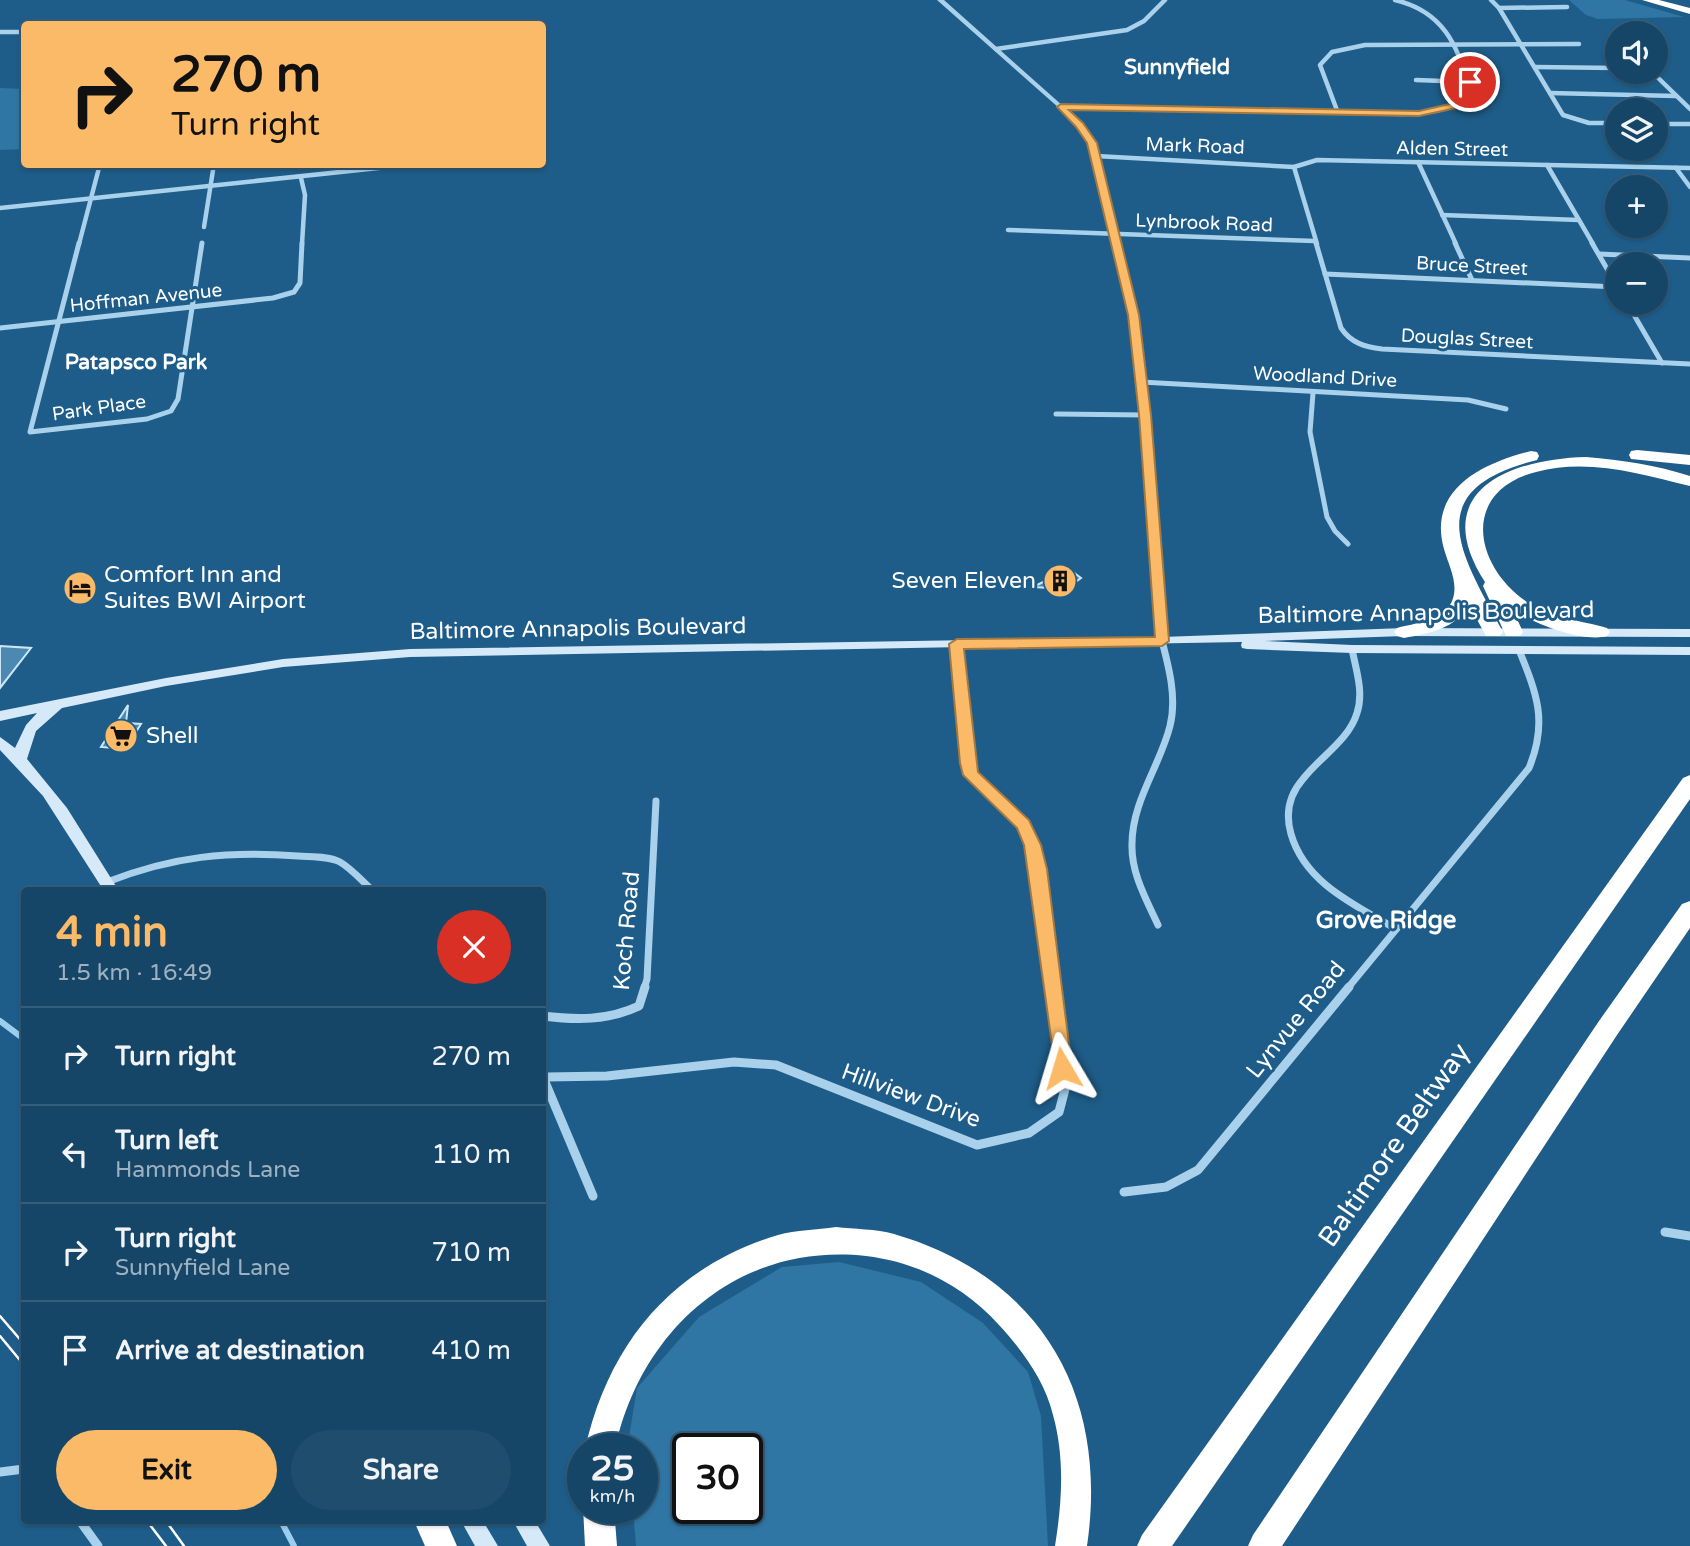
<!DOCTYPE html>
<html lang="en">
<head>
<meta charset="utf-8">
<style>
  :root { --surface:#164667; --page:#1f4d6d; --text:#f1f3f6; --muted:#9eb1c0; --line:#355e7b; --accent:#faba68 }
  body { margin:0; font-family:"Varela Round",sans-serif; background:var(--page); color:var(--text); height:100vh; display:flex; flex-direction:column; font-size:26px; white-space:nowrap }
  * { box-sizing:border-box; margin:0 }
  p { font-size:23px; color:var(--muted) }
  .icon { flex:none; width:38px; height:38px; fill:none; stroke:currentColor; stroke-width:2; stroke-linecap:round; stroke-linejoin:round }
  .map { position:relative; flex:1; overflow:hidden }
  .sheet { position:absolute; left:21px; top:887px; width:525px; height:637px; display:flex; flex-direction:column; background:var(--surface); border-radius:7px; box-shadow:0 2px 5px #0004,0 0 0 2px var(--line) }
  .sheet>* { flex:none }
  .banner { position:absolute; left:21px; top:21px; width:525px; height:147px; border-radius:7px; box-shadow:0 2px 5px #0004,0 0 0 2px var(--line); background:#faba68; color:#111; overflow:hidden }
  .controls { position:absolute; left:1605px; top:21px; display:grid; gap:14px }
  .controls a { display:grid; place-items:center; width:63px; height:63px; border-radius:50%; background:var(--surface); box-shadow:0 2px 5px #0004,0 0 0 2px var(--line); font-size:35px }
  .speed { position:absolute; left:567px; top:1433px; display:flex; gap:14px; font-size:35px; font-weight:700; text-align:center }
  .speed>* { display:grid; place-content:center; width:91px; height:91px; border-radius:50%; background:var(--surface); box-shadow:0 2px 5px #0004,0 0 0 2px var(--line); line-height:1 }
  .speed small { font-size:18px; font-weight:400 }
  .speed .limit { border:4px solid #111; border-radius:10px; background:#fff; color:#111 }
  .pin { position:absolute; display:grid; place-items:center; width:60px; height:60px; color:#fff; margin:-30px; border:4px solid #fff; border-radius:50%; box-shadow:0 2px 7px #0007 }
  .me { position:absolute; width:77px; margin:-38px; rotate:353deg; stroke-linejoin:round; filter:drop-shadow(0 0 5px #0008) }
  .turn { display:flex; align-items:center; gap:24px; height:147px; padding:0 35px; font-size:32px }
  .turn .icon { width:91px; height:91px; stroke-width:2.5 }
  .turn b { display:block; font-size:49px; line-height:60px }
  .round { display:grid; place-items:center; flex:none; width:74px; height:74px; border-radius:37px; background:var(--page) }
  .headline { display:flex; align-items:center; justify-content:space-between; height:119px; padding:0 35px }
  h1 { font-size:42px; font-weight:700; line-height:52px; color:var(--accent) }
  .button { display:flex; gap:14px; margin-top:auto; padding:14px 35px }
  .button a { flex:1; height:80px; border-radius:42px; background:var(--accent); color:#111; font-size:28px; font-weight:700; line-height:80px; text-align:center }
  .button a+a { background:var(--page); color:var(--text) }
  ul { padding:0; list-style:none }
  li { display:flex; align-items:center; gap:21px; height:98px; padding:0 35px; border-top:2px solid var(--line) }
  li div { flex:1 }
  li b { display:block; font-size:26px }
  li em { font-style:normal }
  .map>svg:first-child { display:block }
  .green { fill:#2f76a4; fill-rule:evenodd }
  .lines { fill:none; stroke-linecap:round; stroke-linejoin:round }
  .stream { stroke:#9cceed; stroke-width:6 }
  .building { fill:#4b89b2; stroke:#cee7f8; stroke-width:2 }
  .minor-far3 { stroke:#a9d1eb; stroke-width:4.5 }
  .minor-far2 { stroke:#a9d1eb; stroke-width:5 }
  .minor-far1 { stroke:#a9d1eb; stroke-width:7 }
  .minor { stroke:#a9d1eb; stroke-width:9 }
  .tertiary { fill:#a9d1eb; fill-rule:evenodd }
  .secondary { fill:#d5e9f8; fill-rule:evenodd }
  .motorway { fill:#fff; fill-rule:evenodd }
  .tram { stroke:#fff; stroke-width:2.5 }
  .route { fill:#faba68; stroke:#a27944; stroke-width:2 }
  .labels { text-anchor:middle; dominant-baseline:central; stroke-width:6; stroke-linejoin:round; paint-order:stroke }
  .far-street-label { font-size:19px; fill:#fff; stroke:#1e5d89 }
  .far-neighbourhood-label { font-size:21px; font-weight:bold; fill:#fff; stroke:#1e5d89 }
  .poi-label { font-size:23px; fill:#fff; stroke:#1e5d89; text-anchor:start }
  .street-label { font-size:23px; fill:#fff; stroke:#1e5d89 }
  .neighbourhood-label { font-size:24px; font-weight:bold; fill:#fff; stroke:#1e5d89 }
  .near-street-label { font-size:28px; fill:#fff; stroke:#1e5d89 }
</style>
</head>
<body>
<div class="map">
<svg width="1690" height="1546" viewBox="0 0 1690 1546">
  <rect width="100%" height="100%" fill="#1e5d89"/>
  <g class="green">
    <polygon points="1569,0 1625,0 1684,17 1598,19 1586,15"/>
    <polygon points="0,88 24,89 24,149 0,150"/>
    <path d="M839 1262 921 1282 983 1323 1028 1372 1041 1416 1048 1546H636L633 1509 642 1508V1449H627L637 1388 699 1317 782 1267ZM688 1449H747V1508H688Z"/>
  </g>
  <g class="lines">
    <g class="stream">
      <polyline points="0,1021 24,1039"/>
      <polyline points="281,1521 294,1546"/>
    </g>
  </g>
  <g class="building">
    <polygon points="1069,569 1081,578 1066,589 1033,587"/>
    <polygon points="0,646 31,648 0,688"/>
    <polygon points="128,705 126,723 141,724 125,749 101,747"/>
  </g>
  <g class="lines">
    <g class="minor-far3">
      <polyline points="1491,0 1499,8 1563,115 1589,123 1617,123"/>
      <polyline points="1499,8 1567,7"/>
      <polyline points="0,32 24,32"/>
      <polyline points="996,49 1127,30 1144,21 1165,0"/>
      <polyline points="1535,67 1617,68"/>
      <polyline points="1652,72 1690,109"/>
      <polyline points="1416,80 1470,82"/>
      <polyline points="1550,93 1676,96"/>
      <path d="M1061 107 1403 114C1427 113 1451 112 1469 94V88C1458 44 1442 11 1395 0"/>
      <polyline points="1338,113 1320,65 1332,52 1365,45 1579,44"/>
      <polyline points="1656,124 1690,124"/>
      <polyline points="1096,156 1294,167"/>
      <polyline points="1418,162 1456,244"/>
      <polyline points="1547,165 1593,244"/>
      <polyline points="1676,168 1690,187"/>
      <polyline points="301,178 305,195 302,244"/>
      <polyline points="0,208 416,164"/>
      <polyline points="1442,215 1579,220"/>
      <polyline points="204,227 214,164"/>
      <polyline points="1008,230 1315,241"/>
      <polyline points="79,244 100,164"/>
      <polyline points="1317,244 1294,167 1317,160 1690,168"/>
    </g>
    <g class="minor-far2">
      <polyline points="79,243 30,432 147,419 171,411 178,399 202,243"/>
      <path d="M1316 243 1341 328C1351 343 1365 347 1382 349L1690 364"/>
      <polyline points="1455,243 1472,280"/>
      <polyline points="1592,243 1617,286"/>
      <polyline points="1599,254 1690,258"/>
      <polyline points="1325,274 1617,287"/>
      <polyline points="1627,303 1662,363"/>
      <polyline points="0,328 273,298 294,292 300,283 302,243"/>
      <polyline points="1141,382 1468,400 1506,409"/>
      <polyline points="1313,393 1310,432 1327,517 1335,531 1348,544"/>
      <polyline points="1056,414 1145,415"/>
    </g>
    <g class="minor-far1">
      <path d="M957 644C960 675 959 759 977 781 993 801 1019 810 1029 834 1045 872 1047 946 1053 989"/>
      <path d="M1352 649C1356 670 1364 692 1357 713 1349 740 1320 757 1303 779 1289 795 1285 813 1291 834 1305 883 1355 905 1396 929"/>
      <path d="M107 882C174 856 227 851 298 856 311 857 329 856 340 862 352 869 363 882 373 891"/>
      <path d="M1158 925C1146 899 1131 873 1132 844 1132 801 1160 766 1170 726 1177 698 1169 668 1162 641"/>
      <polyline points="644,989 647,979 656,801"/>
      <path d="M1347 989 1529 768C1548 722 1537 694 1519 650"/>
    </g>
    <g class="minor">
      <path d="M542 1016C576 1020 607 1021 639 1006L645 987"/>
      <polyline points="1124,1192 1166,1187 1198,1170 1349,987"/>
      <polyline points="593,1196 545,1082 547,1077 607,1076 734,1062 776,1065 977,1145 1029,1133 1059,1112 1065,1089 1052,987"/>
      <polyline points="1665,1232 1690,1236"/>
      <polyline points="0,1472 24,1469"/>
      <polyline points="80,1521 98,1546"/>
    </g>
    <polygon class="tertiary" points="937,0 944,0 1063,106 1083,123 1096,143 1137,315 1150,415 1168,641 1166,644 1158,644 1156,641 1140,415 1129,315 1088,143 1077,126 1059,108"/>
    <g class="secondary">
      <polygon points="1404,628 1690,629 1690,637 1404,636 1264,641 1352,645 1690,647 1690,655 1352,653 1247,649 1242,648 1241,645 1242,642 410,657 283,667 166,686 62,708 36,731 27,759 67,808 119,891 104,891 43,796 0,750 0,737 15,748 26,725 37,713 0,721 0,711 166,678 283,659 410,649 1162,637"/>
      <polygon points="461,1521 483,1521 498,1546 475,1546"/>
      <polygon points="513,1521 535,1521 550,1546 527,1546"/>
    </g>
    <g class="motorway">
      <polygon points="1642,0 1659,0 1690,8 1690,14"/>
      <polygon points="1637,450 1690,455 1690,465 1631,459 1629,455 1631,451"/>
      <path d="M1531 451 1537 452 1539 456 1537 460C1417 490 1461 554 1503 632L1500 636H1486L1469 605C1455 629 1430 633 1404 638L1397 636 1394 632 1397 628C1414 623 1441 622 1450 605 1461 587 1449 567 1444 549 1427 489 1483 463 1531 451Z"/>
      <path d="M1586 457C1622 460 1656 465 1690 476V486C1640 474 1588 458 1536 472 1459 492 1474 568 1530 604 1554 619 1580 620 1607 628L1610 632 1607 636C1584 643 1530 623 1512 608L1523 632 1520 636H1506L1483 586 1485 582C1427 492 1508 459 1586 457Z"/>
      <polygon points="1690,775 1690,799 1172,1546 1137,1546 1142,1535 1683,778"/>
      <polygon points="1690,901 1690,928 1617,1035 1282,1546 1248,1546 1253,1535 1599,1021 1682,904"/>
      <path d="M836 1227C854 1229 876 1229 894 1234 1042 1277 1109 1396 1087 1546H1055C1062 1502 1065 1458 1053 1415 1045 1381 1022 1350 999 1325 964 1286 917 1262 866 1256 740 1242 641 1328 615 1449H585C609 1343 672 1267 778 1235 796 1230 817 1230 836 1227Z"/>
      <polygon points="583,1507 614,1508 617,1546 585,1546"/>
      <polygon points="414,1521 446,1521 457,1546 425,1546"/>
    </g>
    <g class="tram">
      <polyline points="0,1316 24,1344"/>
      <polyline points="0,1336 24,1365"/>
      <polyline points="147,1521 166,1546"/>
      <polyline points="166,1521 184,1546"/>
    </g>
  </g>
  <polygon class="route" points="1467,80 1474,82 1474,94 1461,107 1419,116 1069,110 1083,123 1097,143 1139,315 1151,415 1169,641 1162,646 964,649 978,772 1029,820 1041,845 1047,869 1072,1068 1069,1073 1062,1076 1056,1073 1024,845 1017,828 963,775 960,763 949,644 957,639 1155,637 1139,415 1128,315 1087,143 1076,127 1057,107 1061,104 1419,111 1454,103 1465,94"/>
  <defs>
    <symbol id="building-disc" viewBox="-11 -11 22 22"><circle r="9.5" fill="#faba68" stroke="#1e5d89"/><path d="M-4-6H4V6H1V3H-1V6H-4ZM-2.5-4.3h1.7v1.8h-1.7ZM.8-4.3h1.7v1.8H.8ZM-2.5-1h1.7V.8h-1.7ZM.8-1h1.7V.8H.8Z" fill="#111"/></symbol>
    <symbol id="hotel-disc" viewBox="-11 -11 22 22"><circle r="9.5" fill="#faba68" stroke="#1e5d89"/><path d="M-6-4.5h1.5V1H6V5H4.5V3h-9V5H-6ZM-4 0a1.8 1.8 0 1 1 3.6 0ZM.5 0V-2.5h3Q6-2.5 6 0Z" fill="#111"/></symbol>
    <symbol id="supermarket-disc" viewBox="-11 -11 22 22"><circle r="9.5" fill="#faba68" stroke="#1e5d89"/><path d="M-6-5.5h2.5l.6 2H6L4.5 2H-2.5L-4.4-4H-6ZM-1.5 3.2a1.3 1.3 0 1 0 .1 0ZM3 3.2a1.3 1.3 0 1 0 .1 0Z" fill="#111"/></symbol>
  </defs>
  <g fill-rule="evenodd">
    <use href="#building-disc" x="1041" y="562" width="38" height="38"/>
    <use href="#hotel-disc" x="61" y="569" width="38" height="38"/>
    <use href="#supermarket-disc" x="102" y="717" width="38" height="38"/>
  </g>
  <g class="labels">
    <g class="far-street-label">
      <text transform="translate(1195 146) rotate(2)">Mark Road</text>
      <text transform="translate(1452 149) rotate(1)">Alden Street</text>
      <text transform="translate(1204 223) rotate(2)">Lynbrook Road</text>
      <text transform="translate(1472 266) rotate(3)">Bruce Street</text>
      <text transform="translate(146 298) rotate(-6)">Hoffman Avenue</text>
      <text transform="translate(1467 339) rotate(3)">Douglas Street</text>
      <text transform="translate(1325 377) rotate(3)">Woodland Drive</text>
      <text transform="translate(99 408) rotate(-8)">Park Place</text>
    </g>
    <g class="far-neighbourhood-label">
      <text x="1177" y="67">Sunnyfield</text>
      <text x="136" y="362">Patapsco Park</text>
    </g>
    <g class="poi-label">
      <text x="104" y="575">Comfort Inn and<tspan x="104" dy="26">Suites BWI Airport</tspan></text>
      <text x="1036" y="581" text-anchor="end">Seven Eleven</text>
      <text x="146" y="736">Shell</text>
    </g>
    <g class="street-label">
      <text transform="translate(1426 613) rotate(-1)">Baltimore Annapolis Boulevard</text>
      <text transform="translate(578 629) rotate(-1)">Baltimore Annapolis Boulevard</text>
      <text transform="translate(627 931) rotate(-85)">Koch Road</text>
      <text transform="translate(1296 1020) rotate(-51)">Lynvue Road</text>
      <text transform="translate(911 1096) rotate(20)">Hillview Drive</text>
    </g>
    <g class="neighbourhood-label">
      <text x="1386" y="920">Grove Ridge</text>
    </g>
    <g class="near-street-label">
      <text transform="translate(1394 1145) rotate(-55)">Baltimore Beltway</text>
    </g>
  </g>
</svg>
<div class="controls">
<a><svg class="icon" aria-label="sound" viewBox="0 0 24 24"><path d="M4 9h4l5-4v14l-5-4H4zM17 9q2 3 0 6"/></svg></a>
<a><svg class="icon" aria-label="layers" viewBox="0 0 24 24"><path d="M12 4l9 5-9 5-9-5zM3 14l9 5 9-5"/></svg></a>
<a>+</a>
<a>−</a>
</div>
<div class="speed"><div>25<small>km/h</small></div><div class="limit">30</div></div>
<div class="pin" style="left:1470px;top:82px;background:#d93025"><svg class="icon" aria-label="arrive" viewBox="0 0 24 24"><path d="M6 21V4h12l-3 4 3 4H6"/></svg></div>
<svg class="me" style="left:1062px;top:1068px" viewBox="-20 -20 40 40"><path d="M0-17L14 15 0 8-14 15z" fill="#faba68" stroke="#fff" stroke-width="4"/></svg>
<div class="banner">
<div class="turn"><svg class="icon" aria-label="right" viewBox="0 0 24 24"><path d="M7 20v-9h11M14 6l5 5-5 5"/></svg><div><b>270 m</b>Turn right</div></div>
</div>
<section class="sheet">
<div class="headline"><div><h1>4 min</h1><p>1.5 km · 16:49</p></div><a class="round" style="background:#d93025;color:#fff"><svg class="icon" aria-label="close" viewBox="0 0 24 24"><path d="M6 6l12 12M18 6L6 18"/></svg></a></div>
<ul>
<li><svg class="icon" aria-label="right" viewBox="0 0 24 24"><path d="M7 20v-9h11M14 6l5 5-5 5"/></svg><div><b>Turn right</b></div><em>270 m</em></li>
<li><svg class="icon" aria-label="left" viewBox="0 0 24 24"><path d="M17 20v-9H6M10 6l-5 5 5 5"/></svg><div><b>Turn left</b><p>Hammonds Lane</p></div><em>110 m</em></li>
<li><svg class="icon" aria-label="right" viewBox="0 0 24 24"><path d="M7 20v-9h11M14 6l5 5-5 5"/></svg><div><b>Turn right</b><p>Sunnyfield Lane</p></div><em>710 m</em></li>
<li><svg class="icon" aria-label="arrive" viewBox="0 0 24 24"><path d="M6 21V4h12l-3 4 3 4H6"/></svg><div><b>Arrive at destination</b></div><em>410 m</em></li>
</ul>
<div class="button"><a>Exit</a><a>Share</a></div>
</section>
</div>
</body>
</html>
